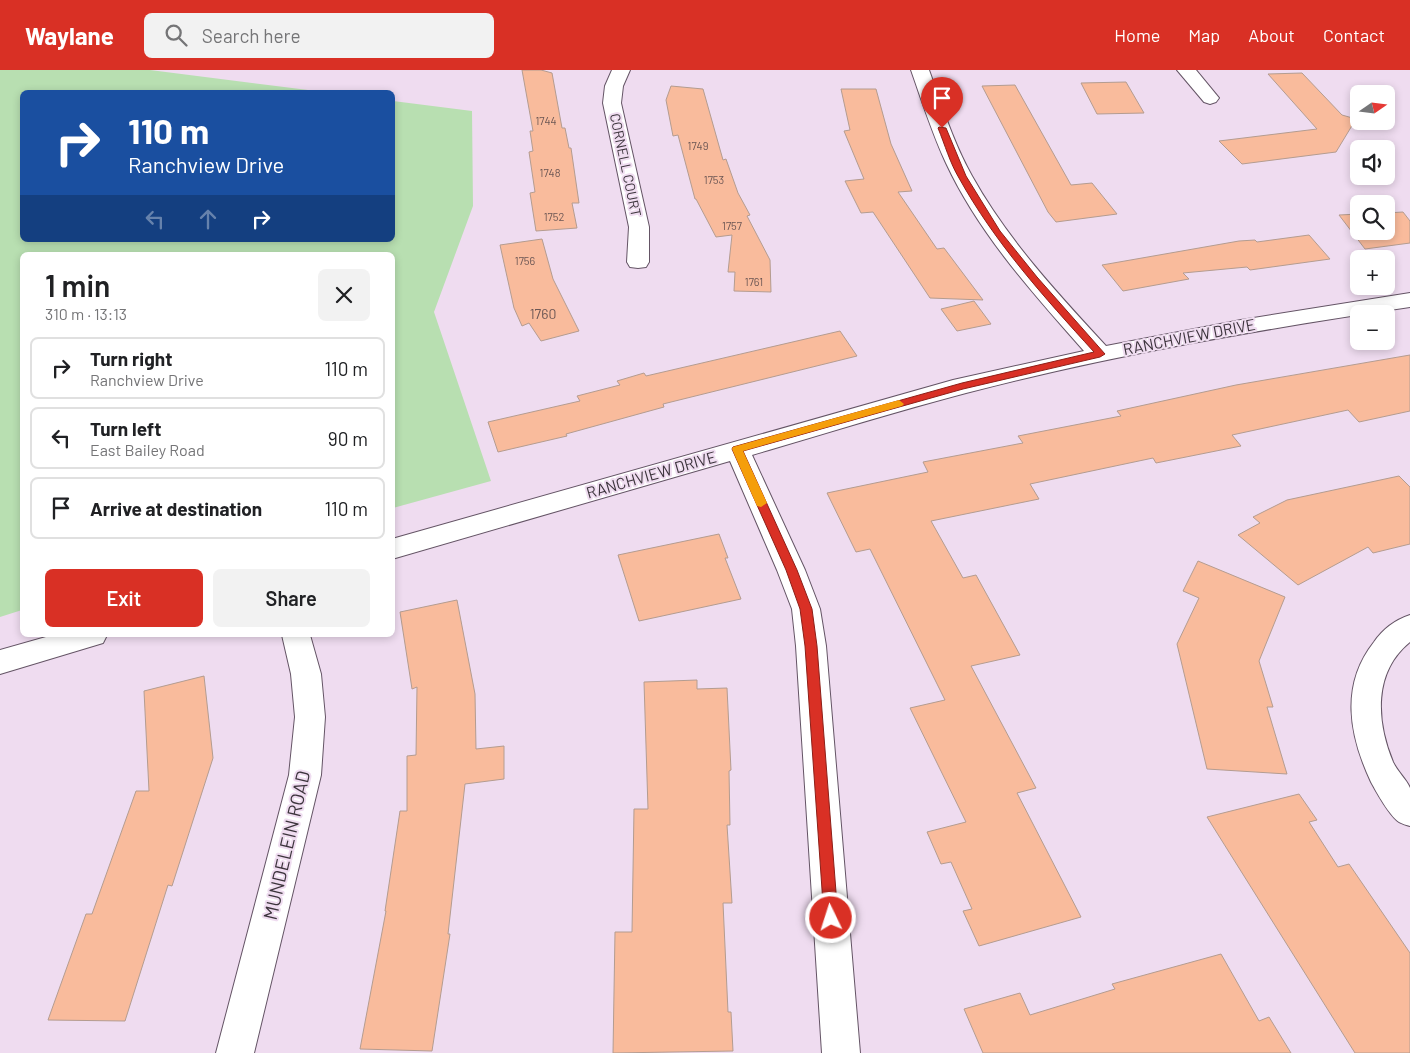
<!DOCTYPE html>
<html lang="en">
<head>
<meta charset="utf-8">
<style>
  :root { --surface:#fff; --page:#f2f2f2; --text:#202124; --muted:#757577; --line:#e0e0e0; --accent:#d93025 }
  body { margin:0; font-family:Barlow,sans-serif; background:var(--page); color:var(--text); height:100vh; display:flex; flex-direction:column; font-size:19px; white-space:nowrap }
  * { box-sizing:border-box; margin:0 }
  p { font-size:16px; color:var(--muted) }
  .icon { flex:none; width:28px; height:28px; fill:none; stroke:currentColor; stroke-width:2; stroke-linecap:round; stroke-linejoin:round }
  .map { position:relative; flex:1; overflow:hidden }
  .drawer { position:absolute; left:20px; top:182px; width:375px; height:385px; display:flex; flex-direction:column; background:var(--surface); border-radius:8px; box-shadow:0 2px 8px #0003 }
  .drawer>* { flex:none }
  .guide { position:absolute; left:20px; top:20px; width:375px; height:152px; border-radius:8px; box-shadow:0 2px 8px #0003; background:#1a4fa0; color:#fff; overflow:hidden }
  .needle { width:32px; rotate:76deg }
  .controls { position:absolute; left:1350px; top:15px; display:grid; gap:10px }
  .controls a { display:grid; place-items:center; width:45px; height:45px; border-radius:8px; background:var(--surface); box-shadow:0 2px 8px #0003; font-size:25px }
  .pin { position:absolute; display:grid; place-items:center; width:42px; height:42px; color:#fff; margin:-51px -21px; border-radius:50% 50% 50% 0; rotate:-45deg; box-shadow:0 0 5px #0007 }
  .pin .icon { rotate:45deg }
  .me { position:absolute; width:55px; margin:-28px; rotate:356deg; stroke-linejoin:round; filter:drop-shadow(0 0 4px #0008) }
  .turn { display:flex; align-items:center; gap:18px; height:105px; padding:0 25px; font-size:22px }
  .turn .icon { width:65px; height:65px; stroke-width:2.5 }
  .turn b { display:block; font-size:35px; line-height:42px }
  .lanes { display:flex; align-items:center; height:48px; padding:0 25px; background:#0003; justify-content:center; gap:25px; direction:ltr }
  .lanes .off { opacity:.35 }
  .round { display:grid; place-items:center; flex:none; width:52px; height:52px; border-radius:8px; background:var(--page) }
  .head { display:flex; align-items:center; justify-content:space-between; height:85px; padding:0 25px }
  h1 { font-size:30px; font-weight:600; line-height:38px }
  .primary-button { display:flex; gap:10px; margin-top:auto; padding:10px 25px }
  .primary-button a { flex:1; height:58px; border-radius:8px; background:var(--accent); color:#fff; font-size:20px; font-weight:600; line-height:58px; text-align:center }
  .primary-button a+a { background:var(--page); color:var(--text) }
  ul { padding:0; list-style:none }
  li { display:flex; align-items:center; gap:15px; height:62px; margin:0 10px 8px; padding:0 15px; border:2px solid var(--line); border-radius:8px }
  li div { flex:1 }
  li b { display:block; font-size:19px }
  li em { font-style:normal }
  header { display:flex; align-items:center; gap:30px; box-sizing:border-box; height:70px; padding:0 25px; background:var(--accent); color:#fff }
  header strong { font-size:24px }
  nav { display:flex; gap:28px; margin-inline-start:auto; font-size:18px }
  .search { width:350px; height:45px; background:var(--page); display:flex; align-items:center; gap:12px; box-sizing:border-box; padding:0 18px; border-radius:8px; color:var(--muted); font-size:19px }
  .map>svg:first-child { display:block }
  .green { fill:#b8dfb1 }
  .building { fill:#f9bb9c; stroke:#b49c90 }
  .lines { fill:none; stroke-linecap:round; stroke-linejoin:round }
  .minor-casing { stroke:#645465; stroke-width:2 }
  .minor { fill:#fff; fill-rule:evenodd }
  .route { fill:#d93025; stroke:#8d1f18 }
  .slow { fill:#f59e0b }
  .labels { text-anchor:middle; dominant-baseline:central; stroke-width:4; stroke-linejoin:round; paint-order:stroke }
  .far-number-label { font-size:11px; fill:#6b5654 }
  .far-street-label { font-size:14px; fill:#3c343c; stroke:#efdcf0 }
  .number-label { font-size:14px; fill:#6b5654 }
  .street-label { font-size:16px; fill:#3c343c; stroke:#efdcf0 }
  .near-street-label { font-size:19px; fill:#3c343c; stroke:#efdcf0 }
</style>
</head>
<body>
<header>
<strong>Waylane</strong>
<div class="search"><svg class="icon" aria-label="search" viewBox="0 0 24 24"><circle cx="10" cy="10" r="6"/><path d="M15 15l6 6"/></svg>Search here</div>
<nav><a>Home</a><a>Map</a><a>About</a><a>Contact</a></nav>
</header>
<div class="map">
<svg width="1410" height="983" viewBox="0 0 1410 983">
  <rect width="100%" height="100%" fill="#efdcf0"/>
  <polygon class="green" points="0,0 150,0 324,22 22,22 22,170 392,170 393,31 472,41 473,136 434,242 491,411 393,438 392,185 22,185 22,540 0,547"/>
  <g class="building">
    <polygon points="522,0 541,0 552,3 562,58 565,58 569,78 571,78 579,133 572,133 577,158 536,161 530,123 535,122 529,82 533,81 530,61 533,61"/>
    <polygon points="1302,3 1342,45 1356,49 1336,82 1242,94 1219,71 1317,59 1268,4"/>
    <polygon points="1126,12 1144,43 1097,44 1081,13"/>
    <polygon points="1015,15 1071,115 1092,113 1117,144 1056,152 1048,142 982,16"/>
    <polygon points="671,16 703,19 723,90 726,89 738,123 750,145 747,146 770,190 771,222 734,221 735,202 728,202 732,165 716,167 696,129 695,129 678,65 673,66 666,30"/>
    <polygon points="841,19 876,19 891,74 912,121 898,122 937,179 944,178 983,230 930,228 873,142 861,143 845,111 864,109 844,61 850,60"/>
    <polygon points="1403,142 1410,151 1410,173 1365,179 1339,145 1359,144 1359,161 1386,161 1386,143"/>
    <polygon points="1309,165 1330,189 1250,200 1247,197 1183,203 1189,209 1123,221 1102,195 1239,171 1255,170 1257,172"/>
    <polygon points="542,169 553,209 579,261 541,271 529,253 522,256 514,238 500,175"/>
    <polygon points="974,231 991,254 957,261 941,239"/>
    <polygon points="840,261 857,286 663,334 664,337 566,364 567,366 498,382 488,352 580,331 577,326 620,315 617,311 644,303 646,306"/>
    <polygon points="1410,285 1410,341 1359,352 1348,340 1232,365 1241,376 1156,393 1153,388 1030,414 1039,429 931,451 963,508 976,505 1020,585 971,596 1036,718 1017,723 1081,847 979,876 963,841 972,839 951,792 941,794 927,762 966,752 910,638 945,630 870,479 856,482 827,423 928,402 923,392 1023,373 1018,366 1121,346 1117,341 1236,315"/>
    <polygon points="1399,406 1410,417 1410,474 1373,483 1368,477 1298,515 1238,465 1260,453 1253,447 1287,430"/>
    <polygon points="719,464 728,488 725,488 741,529 639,551 618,485"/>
    <polygon points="1198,491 1285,527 1259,591 1273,637 1267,637 1287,704 1207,699 1177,574 1199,528 1183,521"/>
    <polygon points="457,530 475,624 476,679 504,676 504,709 465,714 448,864 450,864 432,981 360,979 386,841 385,841 400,741 407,741 407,686 416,685 417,617 412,619 400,542"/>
    <polygon points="204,606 213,688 172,816 168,815 125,951 48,950 86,844 92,844 136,721 149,721 144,621"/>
    <polygon points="697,610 697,619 727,618 731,700 729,701 730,755 727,755 732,833 723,833 728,942 731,942 733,981 613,983 615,862 632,862 634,739 648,739 644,612"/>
    <polygon points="1299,724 1317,750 1309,752 1338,797 1349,794 1410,883 1410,983 1355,983 1207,747"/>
    <polygon points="1221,884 1259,951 1269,947 1291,983 983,983 964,939 1020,923 1030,945 1115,919 1112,914"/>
  </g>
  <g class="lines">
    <defs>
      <g id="minor">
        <polygon points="612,0 630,0 623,16 621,33 649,157 649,192 646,197 638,198 630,197 627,192 629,157 603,33 605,16"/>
        <path d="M911 0H929C942 36 953 72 972 106 1007 169 1057 223 1106 276L1241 250 1410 223V237C1262 259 1112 285 966 323 894 342 823 364 752 385L805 500 820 539 826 576 860 983H822L796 576 792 539 777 500 730 391 392 489V469L953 310 1084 281C1033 223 979 164 946 93 932 63 922 31 911 0Z"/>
        <polygon points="1177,0 1196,0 1219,28 1216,32 1210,34 1204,32"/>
        <path d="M1410 545V572C1373 602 1376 651 1393 692 1397 701 1407 710 1410 718 1410 725 1410 747 1410 756 1407 755 1402 754 1399 752 1389 745 1377 723 1371 712 1349 665 1340 615 1374 572 1383 559 1395 550 1410 545Z"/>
        <polygon points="53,565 107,565 103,573 0,604 0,580"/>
        <polygon points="282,565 310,565 321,604 325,647 321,705 254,983 216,983 289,705 295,647 291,604"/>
      </g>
    </defs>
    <use href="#minor" class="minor-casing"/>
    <use href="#minor" class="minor"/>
  </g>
  <path class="route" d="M939 57 946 58 966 106 1000 161 1037 207 1105 284 1100 287 963 319 743 381 797 500 812 539 817 576 838 848 836 852 831 854 826 852 824 848 805 576 800 539 786 500 732 379 733 377 962 313 1094 282C1044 227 995 173 959 108 950 93 945 75 938 58Z"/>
  <polygon class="slow" points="899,330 904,334 902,336 743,381 767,433 761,437 757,436 732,379 733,377"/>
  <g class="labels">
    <g class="far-number-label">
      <text x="546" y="50">1744</text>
      <text x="698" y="75">1749</text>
      <text x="550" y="102">1748</text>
      <text x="714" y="109">1753</text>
      <text x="554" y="146">1752</text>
      <text x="732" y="155">1757</text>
      <text x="525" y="190">1756</text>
      <text x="754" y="211">1761</text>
    </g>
    <g class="far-street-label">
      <text transform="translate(626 95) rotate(78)">CORNELL COURT</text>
    </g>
    <g class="number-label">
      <text x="543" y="243">1760</text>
    </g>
    <g class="street-label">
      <text transform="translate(1189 266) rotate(-11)">RANCHVIEW DRIVE</text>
      <text transform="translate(651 404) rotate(-16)">RANCHVIEW DRIVE</text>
    </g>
    <g class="near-street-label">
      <text transform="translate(286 775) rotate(-77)">MUNDELEIN ROAD</text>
    </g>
  </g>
</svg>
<div class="controls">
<a><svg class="needle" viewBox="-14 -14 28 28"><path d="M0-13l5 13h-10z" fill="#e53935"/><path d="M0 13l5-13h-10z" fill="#757577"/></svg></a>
<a><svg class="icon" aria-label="sound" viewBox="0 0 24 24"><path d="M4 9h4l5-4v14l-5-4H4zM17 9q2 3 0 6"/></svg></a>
<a><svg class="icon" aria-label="search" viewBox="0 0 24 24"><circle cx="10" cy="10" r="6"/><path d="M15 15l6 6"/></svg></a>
<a>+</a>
<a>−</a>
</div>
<div class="pin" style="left:942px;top:58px;background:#d93025"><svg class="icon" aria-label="arrive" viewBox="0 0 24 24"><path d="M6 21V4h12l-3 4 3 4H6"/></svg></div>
<svg class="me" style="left:831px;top:848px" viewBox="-20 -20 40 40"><circle r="17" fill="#d93025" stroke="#fff" stroke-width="3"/><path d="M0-11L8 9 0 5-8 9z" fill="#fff"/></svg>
<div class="guide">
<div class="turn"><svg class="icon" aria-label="right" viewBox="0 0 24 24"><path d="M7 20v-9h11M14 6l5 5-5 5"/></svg><div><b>110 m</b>Ranchview Drive</div></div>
<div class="lanes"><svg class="icon off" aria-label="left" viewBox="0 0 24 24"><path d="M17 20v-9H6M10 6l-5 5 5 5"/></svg><svg class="icon off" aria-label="ahead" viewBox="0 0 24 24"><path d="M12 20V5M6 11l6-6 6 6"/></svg><svg class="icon" aria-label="right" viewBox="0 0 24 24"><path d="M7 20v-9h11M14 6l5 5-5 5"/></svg></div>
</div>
<section class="drawer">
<div class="head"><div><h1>1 min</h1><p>310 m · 13:13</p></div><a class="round"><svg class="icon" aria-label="close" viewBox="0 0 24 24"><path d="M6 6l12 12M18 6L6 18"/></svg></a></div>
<ul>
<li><svg class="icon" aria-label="right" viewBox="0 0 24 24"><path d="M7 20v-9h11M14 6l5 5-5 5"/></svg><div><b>Turn right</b><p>Ranchview Drive</p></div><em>110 m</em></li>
<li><svg class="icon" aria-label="left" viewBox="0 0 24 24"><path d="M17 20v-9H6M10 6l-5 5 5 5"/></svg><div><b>Turn left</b><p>East Bailey Road</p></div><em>90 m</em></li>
<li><svg class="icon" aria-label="arrive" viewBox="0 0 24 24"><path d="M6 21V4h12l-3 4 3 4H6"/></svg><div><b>Arrive at destination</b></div><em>110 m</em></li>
</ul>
<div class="primary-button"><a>Exit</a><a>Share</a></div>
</section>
</div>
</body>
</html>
